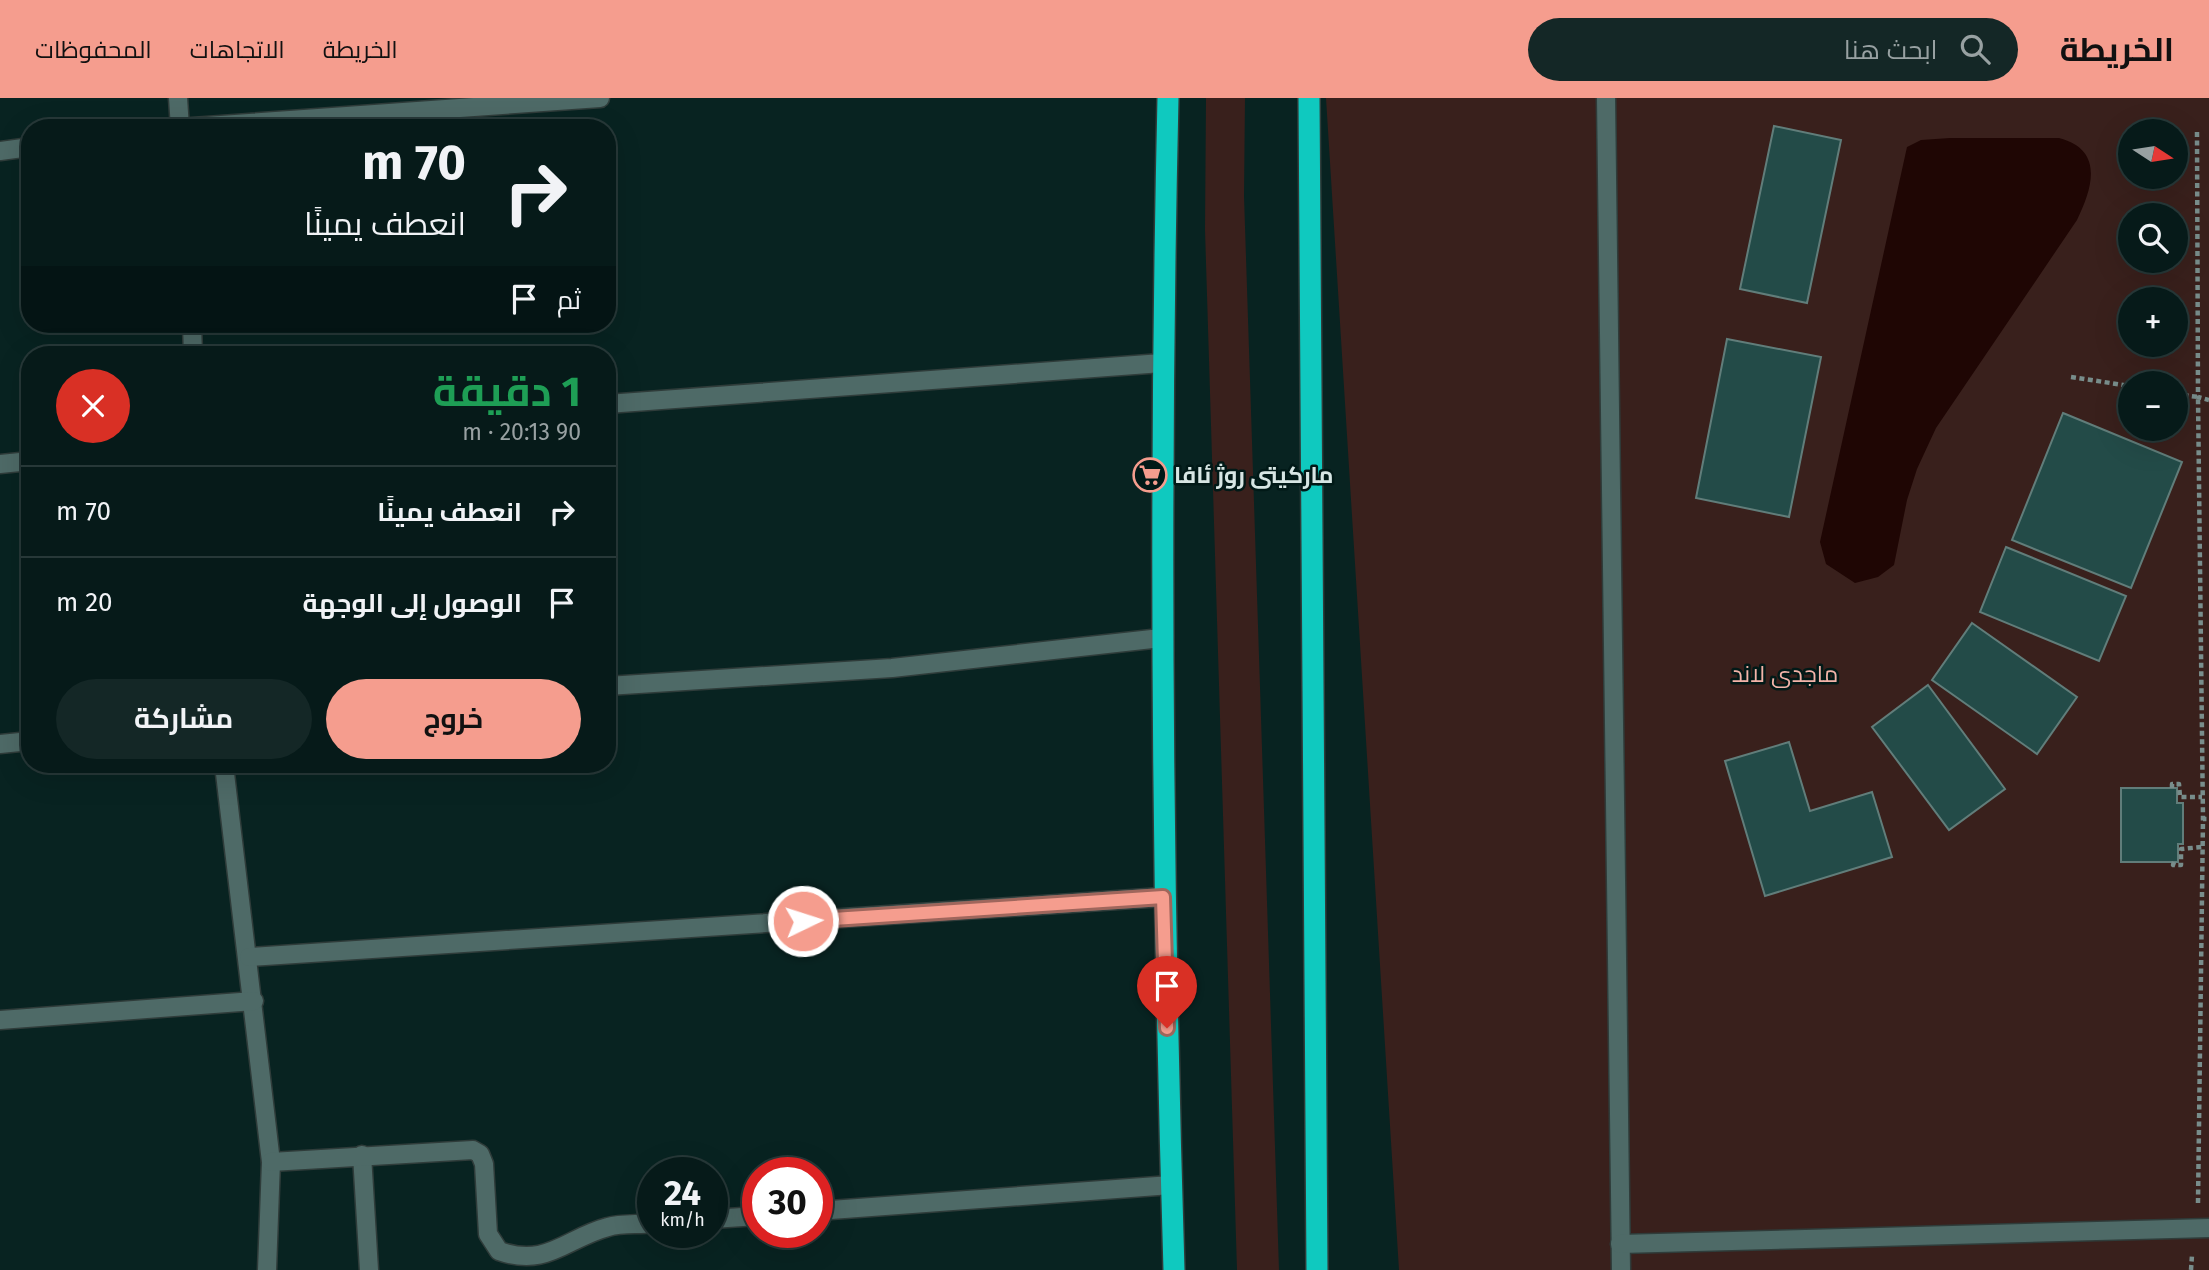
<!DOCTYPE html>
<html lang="ar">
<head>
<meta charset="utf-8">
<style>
  :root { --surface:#061a19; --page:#142726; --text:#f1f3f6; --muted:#98a1a2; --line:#273838; --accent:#f59d8e }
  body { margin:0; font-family:"Fira Sans",Cairo,sans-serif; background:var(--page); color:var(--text); direction:rtl; height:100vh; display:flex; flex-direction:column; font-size:26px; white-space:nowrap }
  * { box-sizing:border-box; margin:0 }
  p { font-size:23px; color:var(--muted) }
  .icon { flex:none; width:38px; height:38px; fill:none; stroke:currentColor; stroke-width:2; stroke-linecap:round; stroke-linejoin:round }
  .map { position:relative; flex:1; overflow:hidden; direction:ltr }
  .details { position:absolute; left:21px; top:248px; width:595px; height:427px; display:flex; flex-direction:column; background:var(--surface); border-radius:28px; box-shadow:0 7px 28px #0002,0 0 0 2px var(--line); direction:rtl }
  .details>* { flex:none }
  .top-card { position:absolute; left:21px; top:21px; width:595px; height:214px; border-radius:28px; box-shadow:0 7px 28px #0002,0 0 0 2px var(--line); direction:rtl; background:#061a19; color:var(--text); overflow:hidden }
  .needle { width:46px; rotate:102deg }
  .controls { position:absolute; left:2118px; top:21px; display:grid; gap:14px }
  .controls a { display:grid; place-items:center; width:70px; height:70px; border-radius:50%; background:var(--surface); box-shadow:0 7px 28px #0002,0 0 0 2px var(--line); font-size:35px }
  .speed { position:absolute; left:637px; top:1059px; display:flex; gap:14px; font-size:35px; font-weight:700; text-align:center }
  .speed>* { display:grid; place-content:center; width:91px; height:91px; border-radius:50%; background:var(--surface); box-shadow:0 7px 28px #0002,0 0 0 2px var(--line); line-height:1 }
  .speed small { font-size:18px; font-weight:400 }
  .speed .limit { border:10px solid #d22; background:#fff; color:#111 }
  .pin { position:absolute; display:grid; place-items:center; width:60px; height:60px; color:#fff; margin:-72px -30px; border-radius:50% 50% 50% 0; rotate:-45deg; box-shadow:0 0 7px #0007 }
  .pin .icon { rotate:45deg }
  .me { position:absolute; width:77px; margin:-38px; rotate:86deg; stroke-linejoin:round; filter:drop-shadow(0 0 5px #0008) }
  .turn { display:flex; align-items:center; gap:24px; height:147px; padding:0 35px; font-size:32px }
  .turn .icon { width:91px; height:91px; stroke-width:2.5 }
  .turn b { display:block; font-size:49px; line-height:60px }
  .then { display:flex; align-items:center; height:66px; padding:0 35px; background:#0003; gap:14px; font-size:26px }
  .round { display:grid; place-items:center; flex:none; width:74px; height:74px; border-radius:37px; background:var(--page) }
  .overview { display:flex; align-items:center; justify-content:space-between; height:119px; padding:0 35px }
  h1 { font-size:42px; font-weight:700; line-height:52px; color:#1e9e55 }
  .action { display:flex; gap:14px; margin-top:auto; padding:14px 35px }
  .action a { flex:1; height:80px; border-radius:42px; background:var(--accent); color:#111; font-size:28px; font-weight:700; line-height:80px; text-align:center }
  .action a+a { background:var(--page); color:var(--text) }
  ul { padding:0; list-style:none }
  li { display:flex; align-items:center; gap:21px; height:91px; padding:0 35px; border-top:2px solid var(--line) }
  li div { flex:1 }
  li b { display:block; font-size:26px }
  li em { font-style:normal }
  header { display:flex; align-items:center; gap:42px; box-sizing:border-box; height:98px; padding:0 35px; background:var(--accent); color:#111 }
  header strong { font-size:33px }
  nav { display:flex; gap:38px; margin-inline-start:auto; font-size:24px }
  .search { width:490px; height:63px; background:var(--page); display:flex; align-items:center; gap:18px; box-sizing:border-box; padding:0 24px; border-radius:38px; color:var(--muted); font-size:26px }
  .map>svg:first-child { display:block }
  .green { fill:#39201c; fill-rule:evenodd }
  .water { fill:#1f0604 }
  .building { fill:#234b48; stroke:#617d7a; stroke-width:2 }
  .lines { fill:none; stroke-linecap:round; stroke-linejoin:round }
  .minor-casing { stroke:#2f3c3a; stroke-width:21 }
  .highway-casing { stroke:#2f3c3a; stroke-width:24 }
  .path { stroke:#788d8b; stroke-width:4.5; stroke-dasharray:5 3.5; stroke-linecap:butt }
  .minor { stroke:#4e6a67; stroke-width:18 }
  .highway { stroke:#0fc9bf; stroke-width:21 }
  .route-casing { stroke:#9f665c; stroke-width:18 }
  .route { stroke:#f59d8e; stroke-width:12 }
  .labels { text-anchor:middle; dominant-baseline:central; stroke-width:5; stroke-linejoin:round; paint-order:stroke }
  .poi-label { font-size:23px; font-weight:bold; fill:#d7e6e4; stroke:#011917; text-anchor:start }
  .park-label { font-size:23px; fill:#f3b4a9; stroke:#011917 }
</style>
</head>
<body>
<header>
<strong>الخريطة</strong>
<div class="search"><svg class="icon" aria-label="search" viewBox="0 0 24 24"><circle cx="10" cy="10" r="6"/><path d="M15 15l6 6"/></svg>ابحث هنا</div>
<nav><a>الخريطة</a><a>الاتجاهات</a><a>المحفوظات</a></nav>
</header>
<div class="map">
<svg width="2209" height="1172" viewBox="0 0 2209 1172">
  <rect width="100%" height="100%" fill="#082321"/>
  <g class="green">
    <polygon points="1206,0 1245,0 1244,98 1279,1172 1237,1172 1205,132"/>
    <path d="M1326 0H2209V1172H1399ZM2130 33H2175V79H2130ZM2130 117H2175V163H2130ZM2130 201H2175V247H2130ZM2130 285H2175V331H2130Z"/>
  </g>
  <path class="water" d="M1950 40H2059C2105 52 2092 91 2077 122L1936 330 1917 371 1907 402 1894 467 1878 479 1855 485 1826 466 1820 444 1907 49 1921 42Z"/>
  <g class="building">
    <polygon points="1774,28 1841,42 1807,205 1740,191"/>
    <polygon points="1727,241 1821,259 1789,419 1696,400"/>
    <polygon points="2063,315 2182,364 2131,490 2012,442"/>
    <polygon points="2006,449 2126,498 2099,563 1980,514"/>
    <polygon points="1972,525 2077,599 2037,656 1932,582"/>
    <polygon points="1928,587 2005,691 1949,732 1872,629"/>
    <polygon points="1789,644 1810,713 1872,694 1892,759 1765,798 1725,663"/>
    <polygon points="2121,690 2177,690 2177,705 2183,705 2183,746 2178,746 2178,764 2121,764"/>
  </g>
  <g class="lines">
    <defs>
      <g id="minor">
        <polyline points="178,0 180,30"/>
        <polyline points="1606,0 1621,1172"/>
        <polyline points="178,30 600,0"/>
        <polyline points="0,53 30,49"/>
        <polyline points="192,226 193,257"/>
        <polyline points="607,306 1162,265"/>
        <polyline points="0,366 30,363"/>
        <polyline points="607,588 892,570 1161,540"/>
        <polyline points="0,646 30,643"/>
        <polyline points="224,667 271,1064 267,1172"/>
        <polyline points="249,859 1163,799"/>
        <polyline points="0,922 254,903"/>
        <polyline points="362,1057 369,1172"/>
        <path d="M271 1064 473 1052 480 1056 484 1066 488 1136 499 1153C547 1170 566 1140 608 1129 622 1125 639 1127 653 1125"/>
        <polyline points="817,1113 1171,1087"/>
        <polyline points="712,1121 758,1118"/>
        <polyline points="1620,1146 2209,1130"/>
      </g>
      <g id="highway">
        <path d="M1168 0C1159 391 1162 781 1174 1172"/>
        <polyline points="1309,0 1317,1172"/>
      </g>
    </defs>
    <use href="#minor" class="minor-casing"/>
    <use href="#highway" class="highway-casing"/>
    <g class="path">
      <polyline points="2197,34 2198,299 2209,302"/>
      <polyline points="2071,279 2130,288"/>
      <polyline points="2175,296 2198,299 2203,721"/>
      <polyline points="2172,690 2172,686 2179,686 2180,699 2202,699"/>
      <polyline points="2174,764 2173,767 2181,767 2181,751 2202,749"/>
      <polyline points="2198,1105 2203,721 2209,721"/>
      <polyline points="2191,1172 2192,1157"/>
    </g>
    <use href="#minor" class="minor"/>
    <use href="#highway" class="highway"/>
  </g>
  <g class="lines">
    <defs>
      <polyline id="route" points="803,823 1163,799 1167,930"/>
    </defs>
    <use href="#route" class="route-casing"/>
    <use href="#route" class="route"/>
  </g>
  <defs>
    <symbol id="supermarket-ring" viewBox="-11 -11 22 22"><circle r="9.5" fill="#011917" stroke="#f59d8e" stroke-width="1.5"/><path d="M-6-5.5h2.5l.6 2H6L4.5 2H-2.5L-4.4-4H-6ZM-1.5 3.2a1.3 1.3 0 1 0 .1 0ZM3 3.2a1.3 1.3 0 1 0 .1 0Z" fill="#f59d8e"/></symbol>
  </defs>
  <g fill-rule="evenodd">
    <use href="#supermarket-ring" x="1131" y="358" width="38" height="38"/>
  </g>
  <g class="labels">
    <g class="poi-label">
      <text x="1174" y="377">ماركيتى روژ ئافا</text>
    </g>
    <g class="park-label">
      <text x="1785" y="576">ماجدی لاند</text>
    </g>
  </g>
</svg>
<div class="controls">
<a><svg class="needle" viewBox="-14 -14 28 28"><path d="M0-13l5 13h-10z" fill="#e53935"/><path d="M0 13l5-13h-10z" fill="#98a1a2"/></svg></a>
<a><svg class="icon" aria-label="search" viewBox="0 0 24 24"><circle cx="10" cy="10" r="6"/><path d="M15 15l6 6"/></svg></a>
<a>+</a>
<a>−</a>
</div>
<div class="speed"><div>24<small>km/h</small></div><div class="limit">30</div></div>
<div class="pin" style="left:1167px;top:930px;background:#d93025"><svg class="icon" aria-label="arrive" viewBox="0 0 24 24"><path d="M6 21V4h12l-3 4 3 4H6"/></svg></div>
<svg class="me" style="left:803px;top:823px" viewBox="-20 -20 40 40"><circle r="17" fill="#f59d8e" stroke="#fff" stroke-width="3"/><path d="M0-11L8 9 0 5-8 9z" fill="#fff"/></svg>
<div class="top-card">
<div class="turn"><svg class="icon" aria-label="right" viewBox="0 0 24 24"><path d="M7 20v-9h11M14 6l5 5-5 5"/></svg><div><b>70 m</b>انعطف يمينًا</div></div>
<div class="then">ثم<svg class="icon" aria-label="arrive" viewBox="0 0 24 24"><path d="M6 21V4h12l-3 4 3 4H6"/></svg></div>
</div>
<section class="details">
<div class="overview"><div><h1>1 دقيقة</h1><p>90 m · 20:13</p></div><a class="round" style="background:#d93025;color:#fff"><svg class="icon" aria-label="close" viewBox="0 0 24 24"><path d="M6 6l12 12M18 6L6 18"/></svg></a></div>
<ul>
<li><svg class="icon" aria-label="right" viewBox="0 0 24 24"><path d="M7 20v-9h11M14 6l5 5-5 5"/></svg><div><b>انعطف يمينًا</b></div><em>70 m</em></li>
<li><svg class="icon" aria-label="arrive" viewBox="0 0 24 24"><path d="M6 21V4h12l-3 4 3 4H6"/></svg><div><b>الوصول إلى الوجهة</b></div><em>20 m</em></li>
</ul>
<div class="action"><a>خروج</a><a>مشاركة</a></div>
</section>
</div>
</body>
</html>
